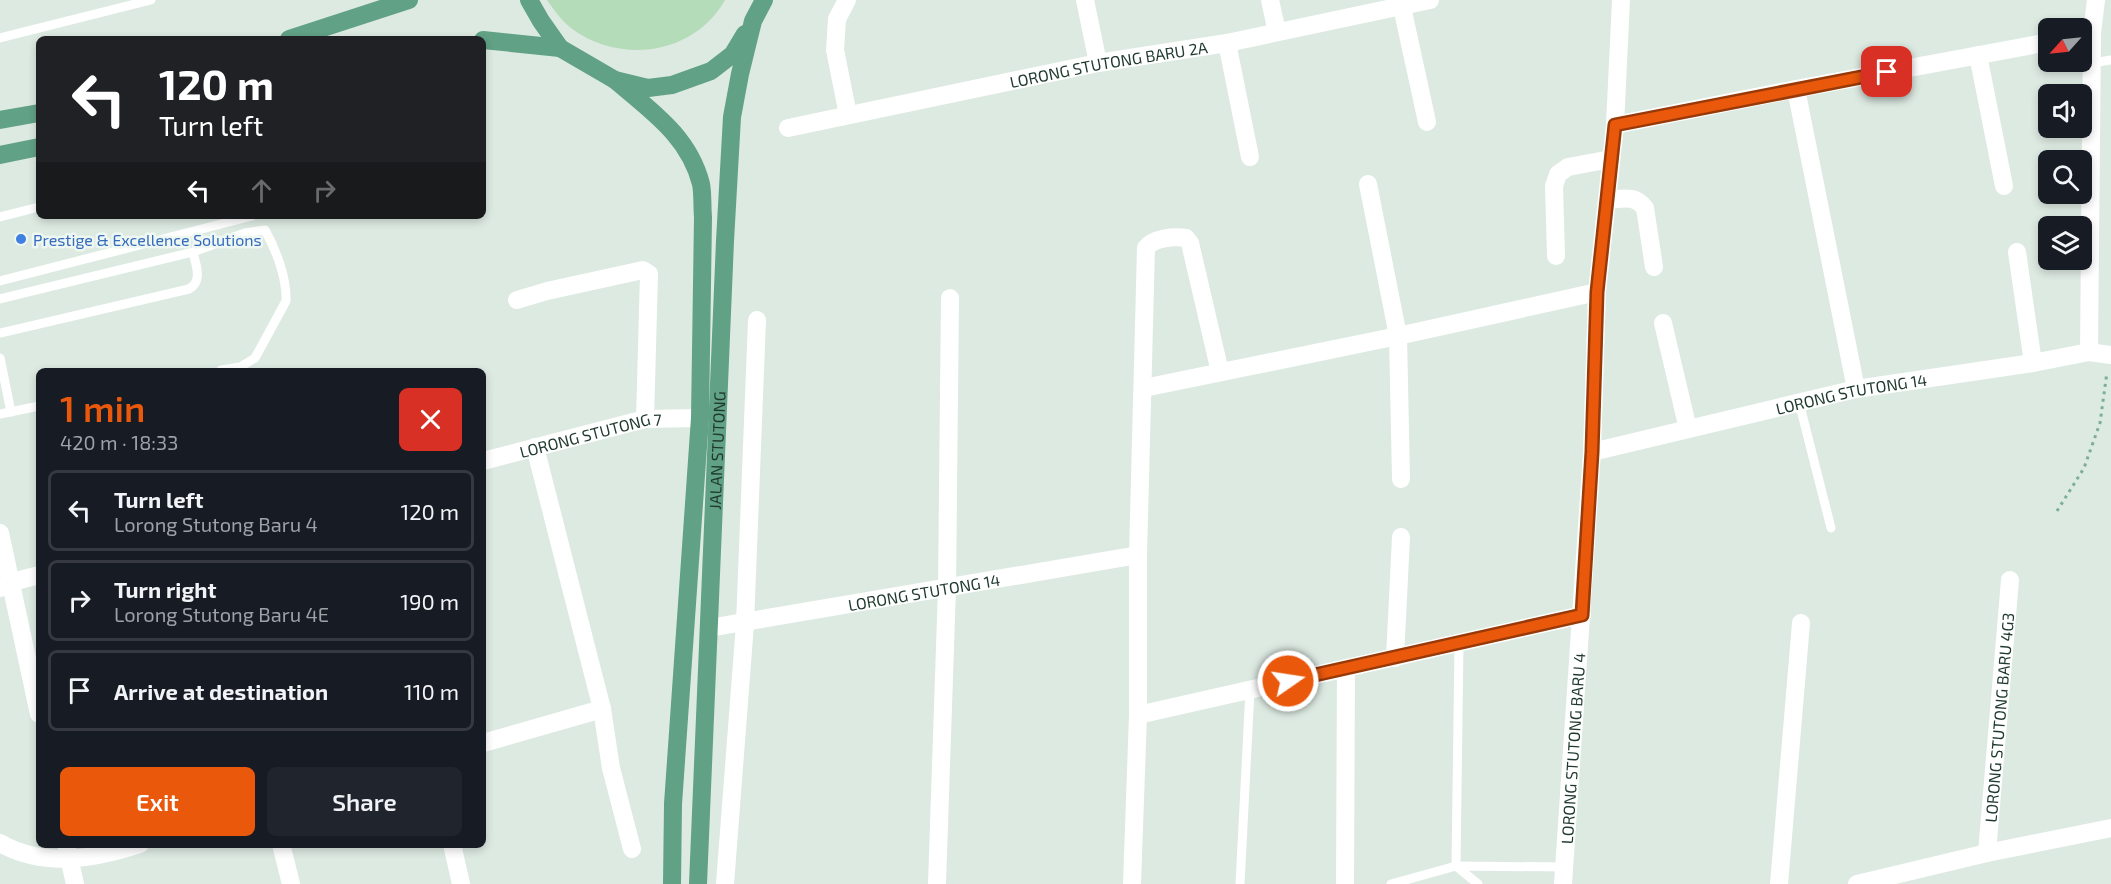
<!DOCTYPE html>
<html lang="en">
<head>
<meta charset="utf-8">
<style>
  :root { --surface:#171b24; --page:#20242c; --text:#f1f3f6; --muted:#9ea1a6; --line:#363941; --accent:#ea580c }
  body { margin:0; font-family:"Exo 2",sans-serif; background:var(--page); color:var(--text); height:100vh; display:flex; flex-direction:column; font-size:22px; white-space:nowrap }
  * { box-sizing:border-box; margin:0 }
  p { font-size:20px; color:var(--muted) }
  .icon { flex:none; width:33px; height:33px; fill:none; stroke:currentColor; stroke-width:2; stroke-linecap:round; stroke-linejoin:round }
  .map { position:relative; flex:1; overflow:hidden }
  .sheet { position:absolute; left:36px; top:368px; width:450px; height:480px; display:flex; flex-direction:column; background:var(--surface); border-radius:9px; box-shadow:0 3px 9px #0003 }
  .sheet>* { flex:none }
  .hud { position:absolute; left:36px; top:36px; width:450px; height:183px; border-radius:9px; box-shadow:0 3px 9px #0003; background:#202124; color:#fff; overflow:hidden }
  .needle { width:39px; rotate:243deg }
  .controls { position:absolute; left:2038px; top:18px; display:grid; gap:12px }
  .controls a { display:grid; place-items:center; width:54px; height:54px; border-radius:9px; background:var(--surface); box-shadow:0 3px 9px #0003; font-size:30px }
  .pin { position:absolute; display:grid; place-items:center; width:51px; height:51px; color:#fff; margin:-26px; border-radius:12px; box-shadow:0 3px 9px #0006 }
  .me { position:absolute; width:66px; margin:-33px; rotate:77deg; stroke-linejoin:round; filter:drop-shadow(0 0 4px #0008) }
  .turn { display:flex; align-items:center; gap:21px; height:126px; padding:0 24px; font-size:27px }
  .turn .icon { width:78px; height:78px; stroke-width:2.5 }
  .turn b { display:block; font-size:42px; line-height:51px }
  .lanes { display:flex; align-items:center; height:57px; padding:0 24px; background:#0003; justify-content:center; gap:30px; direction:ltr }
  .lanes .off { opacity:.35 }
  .round { display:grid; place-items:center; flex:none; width:63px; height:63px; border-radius:9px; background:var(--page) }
  .headline { display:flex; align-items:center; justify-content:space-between; height:102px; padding:0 24px }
  h1 { font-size:36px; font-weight:600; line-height:45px; color:var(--accent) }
  .primary-button { display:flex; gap:12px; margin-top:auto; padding:12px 24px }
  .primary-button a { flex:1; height:69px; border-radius:9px; background:var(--accent); color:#fff; font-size:24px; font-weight:600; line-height:69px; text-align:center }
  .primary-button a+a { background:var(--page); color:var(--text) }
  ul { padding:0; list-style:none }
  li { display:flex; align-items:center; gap:18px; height:81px; margin:0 12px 9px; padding:0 12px; border:3px solid var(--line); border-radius:9px }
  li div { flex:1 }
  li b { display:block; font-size:22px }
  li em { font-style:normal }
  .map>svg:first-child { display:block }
  .green { fill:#b5dcb9 }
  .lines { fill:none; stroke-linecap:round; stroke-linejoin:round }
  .path { stroke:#7dae96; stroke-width:3; stroke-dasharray:3 4.5; stroke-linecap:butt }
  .service { stroke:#fff; stroke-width:9 }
  .minor { stroke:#fff; stroke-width:18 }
  .primary { stroke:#61a185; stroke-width:18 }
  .route-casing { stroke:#983908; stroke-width:15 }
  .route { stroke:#ea580c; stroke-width:10 }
  .shop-dot { fill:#3f7fe0; stroke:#eef7f1; stroke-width:2 }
  .labels { text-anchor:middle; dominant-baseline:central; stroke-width:5; stroke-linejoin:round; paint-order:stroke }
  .street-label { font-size:16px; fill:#1f392e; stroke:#eef7f1 }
  .shop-label { font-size:16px; fill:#366cbe; stroke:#eef7f1; text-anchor:start }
</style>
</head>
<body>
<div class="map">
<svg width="2111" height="884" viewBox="0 0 2111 884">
  <rect width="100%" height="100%" fill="#ddeae2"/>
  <path class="green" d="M547 0H725C694 55 620 65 571 28 561 20 554 10 547 0Z"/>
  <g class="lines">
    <polyline class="path" points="2057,511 2084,468 2100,423 2107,372"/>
    <g class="service">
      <polyline points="0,38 151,0"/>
      <polyline points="2093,63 2111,60"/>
      <polyline points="0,217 39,207"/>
      <polyline points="0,281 252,216"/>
      <path d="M0 299 193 252 245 233 265 230C276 250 287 278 286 301L255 358 240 367 221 370"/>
      <path d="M0 333 189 289C203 281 196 266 193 252"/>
      <polyline points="0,358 11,412"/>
      <polyline points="1799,402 1831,528"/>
      <polyline points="0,414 39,406"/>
      <polyline points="1459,643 1456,866 1478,884"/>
      <polyline points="1240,884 1250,690"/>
      <polyline points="1391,884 1456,866 1565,867"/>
    </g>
    <g class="minor">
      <polyline points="847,0 837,19 835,50 848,115"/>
      <polyline points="1085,0 1098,63"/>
      <polyline points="1270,0 1277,32"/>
      <polyline points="1402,7 1427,122"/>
      <polyline points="1227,43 1250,157"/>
      <polyline points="1978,55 2004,186"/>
      <polyline points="1796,89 1856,389"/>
      <polyline points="1615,125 1796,89 2049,42"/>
      <path id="s1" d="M788 128 1098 63 1227 43 1430 0"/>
      <polyline points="1368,184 1398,336 1401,479"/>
      <path d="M1607 200C1623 199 1634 194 1645 208L1654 267"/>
      <polyline points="2017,252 2033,363"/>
      <polyline points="1556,256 1554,186 1558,174 1568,167 1611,159"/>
      <polyline points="517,300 547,291 643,270 649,274 645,419"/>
      <polyline points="1663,323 1688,429"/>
      <polyline points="2089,352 2092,33 2096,0"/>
      <polyline points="1144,388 1398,336 1597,292"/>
      <polyline points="535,447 602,709 611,768 632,849"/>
      <path id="s2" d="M1592 452 1856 389 2033 363 2089 352 2111 355"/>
      <path id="s3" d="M483 461 645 419 700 418"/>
      <polyline points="0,533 39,714"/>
      <polyline points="0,588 12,582 39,575"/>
      <path id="s4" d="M709 628 1138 555"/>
      <polyline points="1395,658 1401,537"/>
      <polyline points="1138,715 1582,615"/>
      <polyline points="483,743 602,709"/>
      <path d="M0 843C44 868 94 859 140 844"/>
      <polyline points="66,844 75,884"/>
      <polyline points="281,844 291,884"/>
      <polyline points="452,844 461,884"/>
      <path id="s5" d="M1987 853 2010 580"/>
      <polyline points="725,884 745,624 757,320"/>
      <polyline points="937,884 947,588 950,298"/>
      <path d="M1132 884 1138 715V555L1146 248C1153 238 1174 236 1186 238L1190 243 1220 372"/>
      <polyline points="1345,884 1346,668"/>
      <path id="s6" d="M1563 884 1592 452 1597 292 1615 125 1621 0"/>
      <polyline points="1779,884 1801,623"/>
      <polyline points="1857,884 1987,853 2111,828"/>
    </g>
    <g class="primary">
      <polyline points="529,0 541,21 560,48 615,80 648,88 672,85 711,71 733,54 745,34"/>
      <polyline points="289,39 409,0"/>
      <polyline points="483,40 560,48"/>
      <path d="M615 80C651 111 689 136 701 184 703 194 702 207 703 217L700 418 673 804 672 884"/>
      <polyline points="0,120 39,113"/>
      <polyline points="0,155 39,147"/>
      <path id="s7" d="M698 884 725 241 732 117 740 74 753 21 764 0"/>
    </g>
  </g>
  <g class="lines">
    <defs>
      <polyline id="route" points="1288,681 1582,615 1592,452 1597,292 1615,125 1887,72"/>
    </defs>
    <use href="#route" class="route-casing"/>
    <use href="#route" class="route"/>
  </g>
  <circle class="shop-dot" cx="21" cy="239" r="6"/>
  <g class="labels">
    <g class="street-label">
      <text stroke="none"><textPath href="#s1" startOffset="327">LORONG STUTONG BARU 2A</textPath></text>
      <text stroke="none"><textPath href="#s2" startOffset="266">LORONG STUTONG 14</textPath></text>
      <text stroke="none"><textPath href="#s3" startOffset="111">LORONG STUTONG 7</textPath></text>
      <text stroke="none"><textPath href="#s7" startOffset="434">JALAN STUTONG</textPath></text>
      <text stroke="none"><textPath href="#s4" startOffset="218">LORONG STUTONG 14</textPath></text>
      <text stroke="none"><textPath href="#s5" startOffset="136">LORONG STUTONG BARU 4G3</textPath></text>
      <text stroke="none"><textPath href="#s6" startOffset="136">LORONG STUTONG BARU 4</textPath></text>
    </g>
    <g class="shop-label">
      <text x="33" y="239">Prestige &amp; Excellence Solutions</text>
    </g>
  </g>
</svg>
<div class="controls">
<a><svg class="needle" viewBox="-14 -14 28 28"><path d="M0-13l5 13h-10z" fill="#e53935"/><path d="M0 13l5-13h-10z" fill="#9ea1a6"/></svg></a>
<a><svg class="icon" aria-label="sound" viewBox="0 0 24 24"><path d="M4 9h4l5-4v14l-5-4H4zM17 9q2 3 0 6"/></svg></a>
<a><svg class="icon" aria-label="search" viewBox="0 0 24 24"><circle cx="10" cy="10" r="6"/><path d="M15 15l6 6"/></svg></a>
<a><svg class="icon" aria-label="layers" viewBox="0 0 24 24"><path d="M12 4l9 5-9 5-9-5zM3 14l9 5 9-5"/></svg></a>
</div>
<div class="pin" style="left:1887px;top:72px;background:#d93025"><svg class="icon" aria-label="arrive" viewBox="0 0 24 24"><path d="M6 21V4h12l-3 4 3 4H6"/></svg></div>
<svg class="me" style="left:1288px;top:681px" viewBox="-20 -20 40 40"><circle r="17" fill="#ea580c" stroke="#fff" stroke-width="3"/><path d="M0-11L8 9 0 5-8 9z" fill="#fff"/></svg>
<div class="hud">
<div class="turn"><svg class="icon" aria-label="left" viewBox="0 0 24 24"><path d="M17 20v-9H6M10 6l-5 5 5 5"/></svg><div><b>120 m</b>Turn left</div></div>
<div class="lanes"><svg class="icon" aria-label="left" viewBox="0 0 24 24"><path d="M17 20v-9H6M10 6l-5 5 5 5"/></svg><svg class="icon off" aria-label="ahead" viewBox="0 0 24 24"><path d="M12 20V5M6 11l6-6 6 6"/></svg><svg class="icon off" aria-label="right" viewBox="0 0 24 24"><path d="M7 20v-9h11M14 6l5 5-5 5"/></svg></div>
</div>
<section class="sheet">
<div class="headline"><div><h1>1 min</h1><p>420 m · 18:33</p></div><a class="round" style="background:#d93025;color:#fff"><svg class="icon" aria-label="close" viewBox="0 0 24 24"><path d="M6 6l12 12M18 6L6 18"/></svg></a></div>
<ul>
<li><svg class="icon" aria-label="left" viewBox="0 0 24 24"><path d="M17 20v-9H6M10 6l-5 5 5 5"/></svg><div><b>Turn left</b><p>Lorong Stutong Baru 4</p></div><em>120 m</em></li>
<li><svg class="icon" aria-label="right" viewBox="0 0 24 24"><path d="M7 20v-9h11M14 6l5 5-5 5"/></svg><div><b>Turn right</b><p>Lorong Stutong Baru 4E</p></div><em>190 m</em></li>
<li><svg class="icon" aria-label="arrive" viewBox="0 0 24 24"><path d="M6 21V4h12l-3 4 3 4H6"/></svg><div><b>Arrive at destination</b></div><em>110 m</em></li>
</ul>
<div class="primary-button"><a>Exit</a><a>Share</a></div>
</section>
</div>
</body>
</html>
